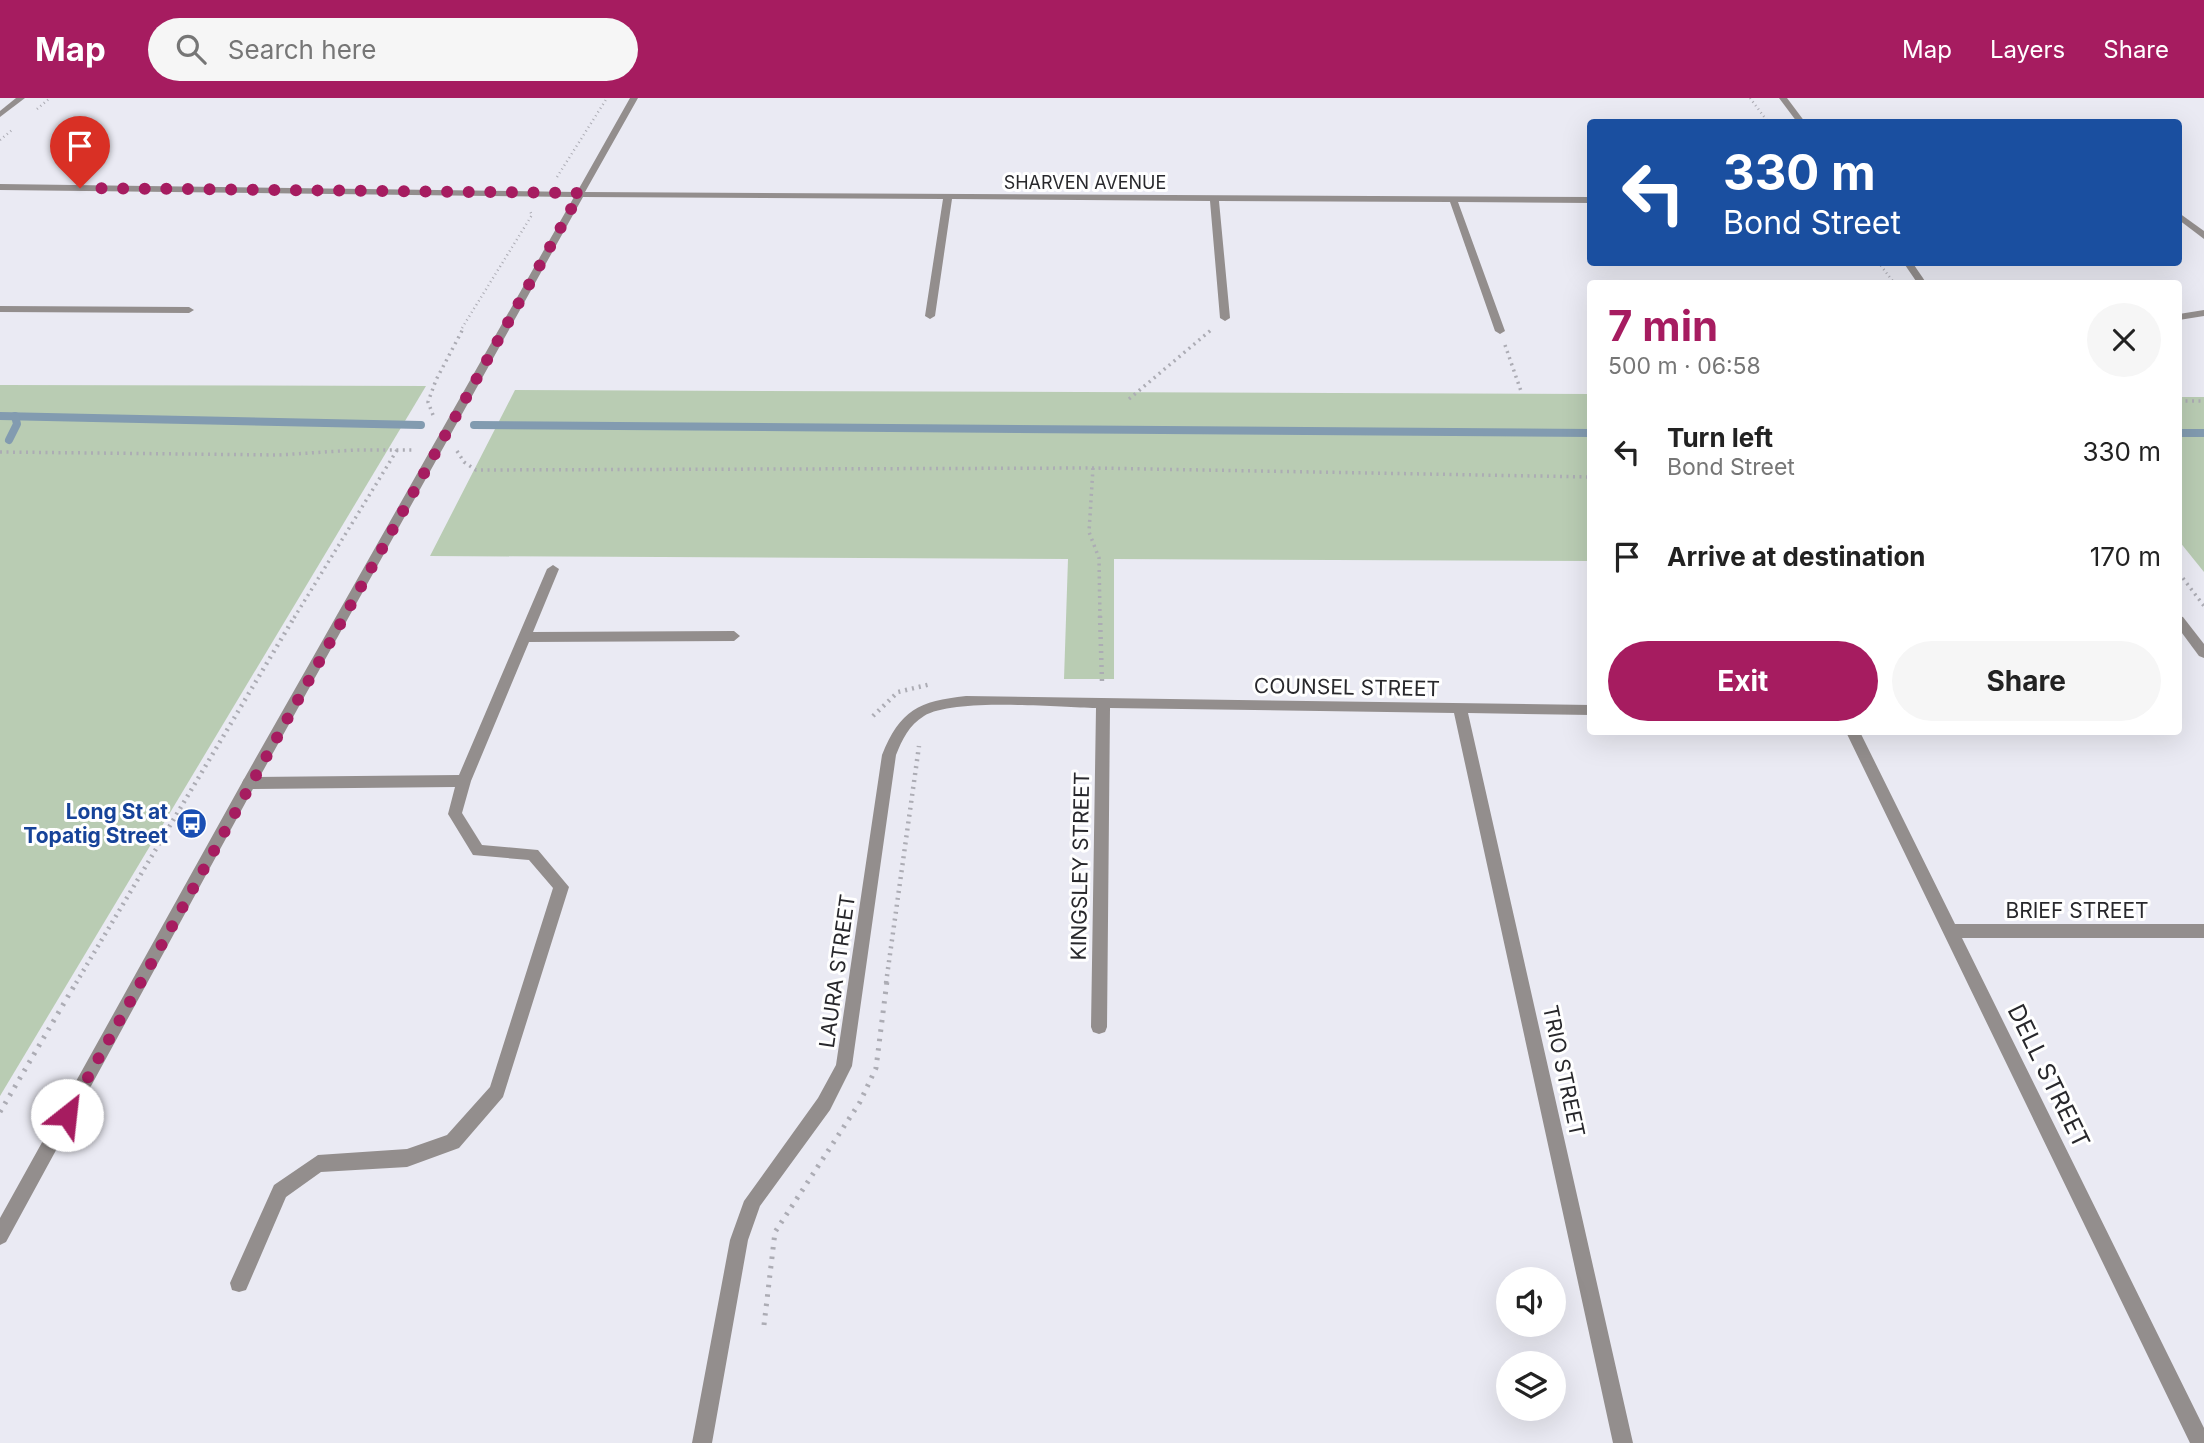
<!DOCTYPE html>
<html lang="en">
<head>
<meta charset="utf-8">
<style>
  :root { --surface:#fff; --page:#f6f6f6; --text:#222; --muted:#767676; --accent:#a61c60 }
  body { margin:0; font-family:Inter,sans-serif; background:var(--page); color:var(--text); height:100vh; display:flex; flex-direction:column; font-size:26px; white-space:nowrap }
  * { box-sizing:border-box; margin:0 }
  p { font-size:23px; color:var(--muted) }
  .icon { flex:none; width:38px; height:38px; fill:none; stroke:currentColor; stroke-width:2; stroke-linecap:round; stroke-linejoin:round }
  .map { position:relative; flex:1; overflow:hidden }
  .panel { position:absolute; left:1587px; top:182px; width:595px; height:455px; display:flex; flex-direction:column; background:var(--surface); border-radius:7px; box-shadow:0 7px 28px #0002 }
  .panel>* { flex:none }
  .banner { position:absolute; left:1587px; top:21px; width:595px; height:147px; border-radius:7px; box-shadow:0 7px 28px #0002; background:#1a4fa0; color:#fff; overflow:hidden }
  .fabs { position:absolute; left:1496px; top:1169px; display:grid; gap:14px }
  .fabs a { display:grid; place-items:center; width:70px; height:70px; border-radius:50%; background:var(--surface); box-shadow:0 7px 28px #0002; font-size:35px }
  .pin { position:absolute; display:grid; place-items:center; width:60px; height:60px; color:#fff; margin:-72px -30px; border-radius:50% 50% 50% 0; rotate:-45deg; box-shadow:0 0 7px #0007 }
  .pin .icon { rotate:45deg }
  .me { position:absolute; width:77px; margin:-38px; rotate:29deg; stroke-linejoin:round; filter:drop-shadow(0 0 5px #0008) }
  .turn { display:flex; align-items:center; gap:24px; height:147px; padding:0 21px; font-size:32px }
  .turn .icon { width:91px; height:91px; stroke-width:2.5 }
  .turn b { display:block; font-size:49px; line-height:60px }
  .round { display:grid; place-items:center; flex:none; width:74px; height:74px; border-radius:37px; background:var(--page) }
  .summary { display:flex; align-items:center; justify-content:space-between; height:119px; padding:0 21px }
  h1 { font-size:42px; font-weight:700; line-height:52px; color:var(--accent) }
  .primary-button { display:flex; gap:14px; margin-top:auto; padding:14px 21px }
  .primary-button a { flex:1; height:80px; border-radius:42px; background:var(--accent); color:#fff; font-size:28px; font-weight:700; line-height:80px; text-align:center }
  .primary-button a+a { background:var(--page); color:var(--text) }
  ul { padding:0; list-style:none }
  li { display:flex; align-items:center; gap:21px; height:105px; padding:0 21px }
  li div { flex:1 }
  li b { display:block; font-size:26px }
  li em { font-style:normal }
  header { display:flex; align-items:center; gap:42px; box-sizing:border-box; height:98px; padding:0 35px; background:var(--accent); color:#fff }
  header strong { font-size:33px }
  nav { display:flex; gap:38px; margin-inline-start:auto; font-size:24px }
  .search { width:490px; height:63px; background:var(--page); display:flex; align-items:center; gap:18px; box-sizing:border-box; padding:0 24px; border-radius:38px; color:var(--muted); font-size:26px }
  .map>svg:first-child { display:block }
  .green { fill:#b9ccb3 }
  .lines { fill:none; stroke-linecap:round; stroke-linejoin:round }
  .stream { stroke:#829bb0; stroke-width:8 }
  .path-far3 { stroke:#acacb4; stroke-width:2.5; stroke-dasharray:1 3.5; stroke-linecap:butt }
  .path-far2 { stroke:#acacb4; stroke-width:3.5; stroke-dasharray:2 4.5; stroke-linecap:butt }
  .path-far1 { stroke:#acacb4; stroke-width:4.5; stroke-dasharray:2 5; stroke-linecap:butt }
  .path { stroke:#acacb4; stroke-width:5; stroke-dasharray:2.5 7; stroke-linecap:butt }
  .service { fill:#938e8d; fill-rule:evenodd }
  .minor { fill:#938e8d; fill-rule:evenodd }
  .tertiary { fill:#938e8d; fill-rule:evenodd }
  .route { stroke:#a61c60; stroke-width:12; stroke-dasharray:0 21.6 }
  .labels { text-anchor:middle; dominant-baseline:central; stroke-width:6; stroke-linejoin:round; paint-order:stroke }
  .far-street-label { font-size:18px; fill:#28282c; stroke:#fff }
  .street-label { font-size:21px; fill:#28282c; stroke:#fff }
  .transit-label { font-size:21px; font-weight:bold; fill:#164399; stroke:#fff; text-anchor:end }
  .near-street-label { font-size:24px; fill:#28282c; stroke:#fff }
</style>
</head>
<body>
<header>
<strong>Map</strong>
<div class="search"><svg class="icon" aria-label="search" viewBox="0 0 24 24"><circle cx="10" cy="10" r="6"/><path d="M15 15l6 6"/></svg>Search here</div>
<nav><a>Map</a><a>Layers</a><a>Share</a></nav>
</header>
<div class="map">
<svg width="2204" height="1345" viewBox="0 0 2204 1345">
  <rect width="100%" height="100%" fill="#eaeaf3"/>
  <g class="green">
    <polygon points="0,287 426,288 0,998"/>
    <polygon points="515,292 1591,296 1591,463 1114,461 1114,581 1064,581 1068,461 430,458"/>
    <polygon points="2179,299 2204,299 2204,474 2179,443"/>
  </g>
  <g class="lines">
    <g class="stream">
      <polyline points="0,318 421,327"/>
      <polyline points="474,327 1591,335"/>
      <polyline points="2179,335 2204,335"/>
      <polyline points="9,342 17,326 15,318"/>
    </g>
    <g class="path-far3">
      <polyline points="1750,0 1768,24"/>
      <polyline points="37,11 50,0"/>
      <polyline points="0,42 12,32"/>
      <polyline points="557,79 607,0"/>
      <polyline points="1878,164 1895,186"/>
      <polyline points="462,230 532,117 530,113"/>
    </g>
    <g class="path-far2">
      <polyline points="1505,247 1522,296"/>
      <polyline points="1129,301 1211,232"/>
      <polyline points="2179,303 2204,303"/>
      <polyline points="433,317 428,304 436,282 464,229"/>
      <polyline points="457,353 464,364 476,372 1093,370 1591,379"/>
      <polyline points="0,354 279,357 355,352 415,352"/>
      <polyline points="1093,370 1089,434 1099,460 1100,520"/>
      <polyline points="2179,475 2204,508"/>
      <polyline points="294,520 397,352"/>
    </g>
    <g class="path-far1">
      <polyline points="1100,518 1102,584"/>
      <polyline points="873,618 898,594 931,586"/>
      <polyline points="76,885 295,518"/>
      <polyline points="886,885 919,648"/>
    </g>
    <g class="path">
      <polyline points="0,1014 77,883"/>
      <polyline points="764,1227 775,1134 860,1004 876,970 887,883"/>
    </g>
    <polygon class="service" points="553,467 559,471 533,534 734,533 740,538 734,543 529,544 471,683 462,715 482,747 538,752 569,789 503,999 459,1050 407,1069 321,1074 286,1099 246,1192 239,1194 232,1192 230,1185 274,1087 318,1057 407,1051 447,1037 490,989 553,790 529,762 473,757 448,716 455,689 249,691 244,689 242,685 244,681 249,679 459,677 547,471"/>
    <g class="minor">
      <polygon points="16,0 25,0 0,19 0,13"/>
      <polygon points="630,0 638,0 585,94 1591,99 1591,105 1458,104 1505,233 1500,236 1495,233 1450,104 1219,103 1230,220 1225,223 1220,220 1210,103 952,101 935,218 930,221 925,218 943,101 583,99 254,689 6,1144 0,1147 0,1120 244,681 574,99 0,92 0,86 577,94"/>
      <polygon points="2179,115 2204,133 2204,141 2179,122"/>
      <polygon points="0,208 189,209 194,212 189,215 0,214"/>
      <polygon points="2204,212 2204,218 2179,222 2179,216"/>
      <path d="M966 598 1591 607V617L1468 615 1633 1345H1613L1454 615 1110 610 1107 929 1105 934 1099 936 1093 934 1091 929 1096 610C1057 609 954 600 924 618 909 627 902 642 896 657L852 968 830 1012 760 1108 748 1142 712 1345H692L730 1142 744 1103 818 1000 836 967 882 657C900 612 919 603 966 598Z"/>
      <polygon points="1846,634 1860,634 1955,826 2204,826 2204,840 1962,840 2204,1330 2204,1345 2190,1345"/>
    </g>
    <g class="tertiary">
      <polygon points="1779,0 1787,0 1805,24 1797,24"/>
      <polygon points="1903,164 1912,164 1927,186 1918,186"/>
      <polygon points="2179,518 2183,519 2204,546 2204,560 2199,558 2179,531"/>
    </g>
  </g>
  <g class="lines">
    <polyline class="route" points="67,1017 580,95 80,90"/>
  </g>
  <defs>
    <symbol id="bus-disc" viewBox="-11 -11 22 22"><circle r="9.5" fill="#1a4fb4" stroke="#fff"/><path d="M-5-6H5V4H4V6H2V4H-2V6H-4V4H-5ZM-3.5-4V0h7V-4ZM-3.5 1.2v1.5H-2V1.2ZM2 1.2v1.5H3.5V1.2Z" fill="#fff"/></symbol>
  </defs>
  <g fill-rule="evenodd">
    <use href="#bus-disc" x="174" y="708" width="35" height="35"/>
  </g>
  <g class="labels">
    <g class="far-street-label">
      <text x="1085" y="84">SHARVEN AVENUE</text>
    </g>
    <g class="street-label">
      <text transform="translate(1347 589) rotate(1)">COUNSEL STREET</text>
      <text transform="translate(1080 768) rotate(-89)">KINGSLEY STREET</text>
      <text x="2077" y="812">BRIEF STREET</text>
      <text transform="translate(837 873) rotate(-82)">LAURA STREET</text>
      <text transform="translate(1564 973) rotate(78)">TRIO STREET</text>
    </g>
    <g class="transit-label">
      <text x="168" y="713">Long St at<tspan x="168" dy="24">Topatig Street</tspan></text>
    </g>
    <g class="near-street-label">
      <text transform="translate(2049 978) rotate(64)">DELL STREET</text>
    </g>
  </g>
</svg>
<div class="fabs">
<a><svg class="icon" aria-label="sound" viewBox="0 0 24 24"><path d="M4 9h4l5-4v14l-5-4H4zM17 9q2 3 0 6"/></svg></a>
<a><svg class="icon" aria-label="layers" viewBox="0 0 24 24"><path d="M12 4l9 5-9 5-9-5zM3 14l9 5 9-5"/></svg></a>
</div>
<div class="pin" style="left:80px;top:90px;background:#d93025"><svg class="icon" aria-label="arrive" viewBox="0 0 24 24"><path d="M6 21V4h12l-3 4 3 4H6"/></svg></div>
<svg class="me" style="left:67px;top:1017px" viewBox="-20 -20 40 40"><circle r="19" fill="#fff"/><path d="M0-13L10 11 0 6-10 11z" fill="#a61c60"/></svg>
<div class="banner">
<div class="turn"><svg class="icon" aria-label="left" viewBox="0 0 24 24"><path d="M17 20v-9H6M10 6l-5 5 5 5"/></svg><div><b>330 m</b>Bond Street</div></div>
</div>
<section class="panel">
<div class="summary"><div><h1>7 min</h1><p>500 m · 06:58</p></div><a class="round"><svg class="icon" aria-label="close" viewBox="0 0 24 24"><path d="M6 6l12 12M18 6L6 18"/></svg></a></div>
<ul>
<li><svg class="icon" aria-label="left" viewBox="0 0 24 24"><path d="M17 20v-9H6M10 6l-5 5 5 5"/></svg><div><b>Turn left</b><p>Bond Street</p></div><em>330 m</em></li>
<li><svg class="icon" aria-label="arrive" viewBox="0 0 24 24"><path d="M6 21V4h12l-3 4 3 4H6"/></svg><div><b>Arrive at destination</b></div><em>170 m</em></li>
</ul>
<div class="primary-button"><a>Exit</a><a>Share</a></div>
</section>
</div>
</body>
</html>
